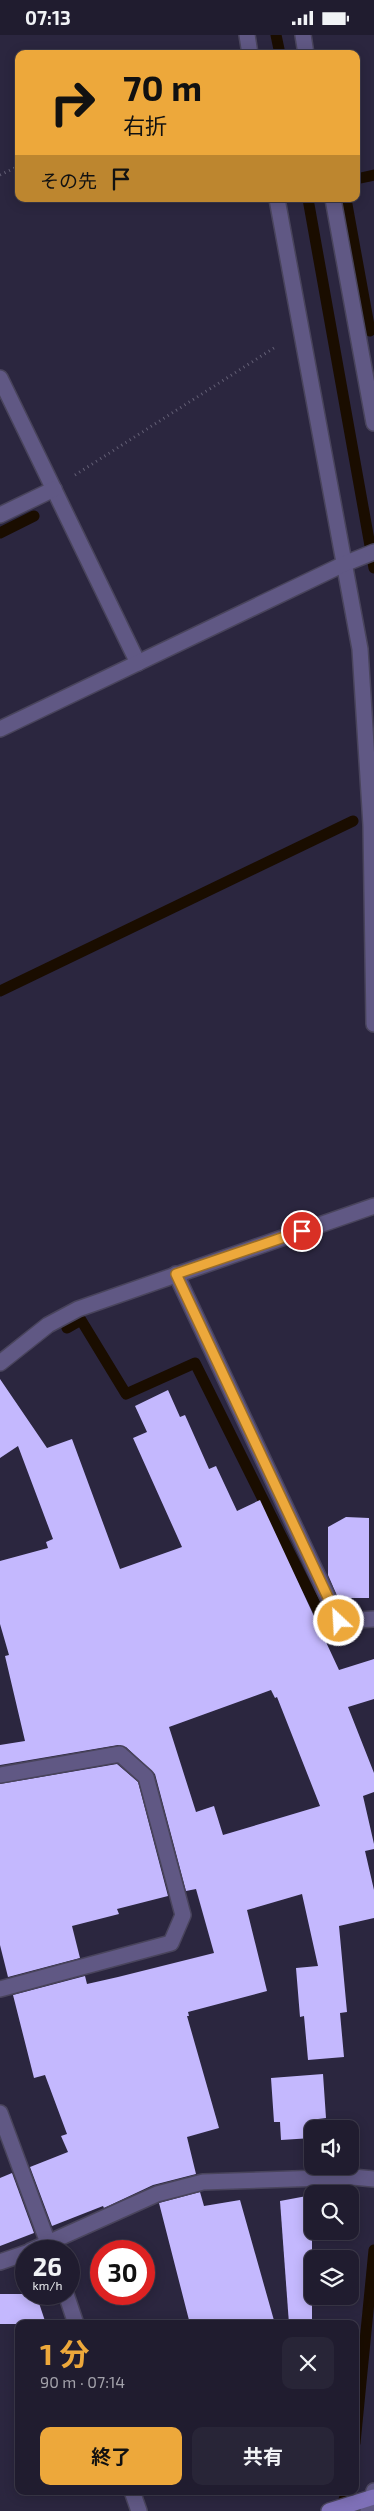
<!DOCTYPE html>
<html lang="ja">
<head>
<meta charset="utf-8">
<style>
  :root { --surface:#201c2f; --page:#282537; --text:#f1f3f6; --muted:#a2a1aa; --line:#3d3a4b; --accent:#eda83b }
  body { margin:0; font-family:"Exo 2","Noto Sans JP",sans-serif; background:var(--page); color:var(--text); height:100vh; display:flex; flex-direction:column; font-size:19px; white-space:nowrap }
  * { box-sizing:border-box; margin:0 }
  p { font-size:16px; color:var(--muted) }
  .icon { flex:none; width:28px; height:28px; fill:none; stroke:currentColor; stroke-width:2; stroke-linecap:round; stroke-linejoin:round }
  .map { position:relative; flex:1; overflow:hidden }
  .sheet { position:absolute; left:15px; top:2285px; width:344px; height:175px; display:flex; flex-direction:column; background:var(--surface); border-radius:10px; box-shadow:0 2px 12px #0003,0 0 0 1px var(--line) }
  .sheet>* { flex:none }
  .banner { position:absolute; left:15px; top:15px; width:345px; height:152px; border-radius:10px; box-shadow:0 2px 12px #0003,0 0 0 1px var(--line); background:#eda83b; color:#111; overflow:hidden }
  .controls { position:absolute; left:304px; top:2085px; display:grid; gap:10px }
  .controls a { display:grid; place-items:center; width:55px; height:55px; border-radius:10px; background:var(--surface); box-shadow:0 2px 12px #0003,0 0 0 1px var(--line); font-size:25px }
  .speed { position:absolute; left:15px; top:2205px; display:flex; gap:10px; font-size:25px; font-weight:700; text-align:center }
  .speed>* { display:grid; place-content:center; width:65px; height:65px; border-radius:50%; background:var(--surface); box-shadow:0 2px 12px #0003,0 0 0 1px var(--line); line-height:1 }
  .speed small { font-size:12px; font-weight:400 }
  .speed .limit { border:8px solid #d22; background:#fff; color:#111 }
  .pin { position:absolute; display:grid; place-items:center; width:42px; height:42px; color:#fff; margin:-21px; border:2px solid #fff; border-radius:50%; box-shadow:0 1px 5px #0007 }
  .me { position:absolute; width:55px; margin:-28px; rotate:335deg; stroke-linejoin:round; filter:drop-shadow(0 0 4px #0008) }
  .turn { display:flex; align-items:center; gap:18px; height:105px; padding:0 25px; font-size:22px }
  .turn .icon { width:65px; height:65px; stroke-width:2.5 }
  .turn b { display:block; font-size:35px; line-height:42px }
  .then { display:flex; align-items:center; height:48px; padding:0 25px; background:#0003; gap:10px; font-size:19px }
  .round { display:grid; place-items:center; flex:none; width:52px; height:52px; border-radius:10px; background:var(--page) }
  .headline { display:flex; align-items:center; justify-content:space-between; height:85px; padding:0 25px }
  h1 { font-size:30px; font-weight:700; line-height:38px; color:var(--accent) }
  .action { display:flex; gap:10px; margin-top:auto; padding:10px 25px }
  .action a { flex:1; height:58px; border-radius:10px; background:var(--accent); color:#111; font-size:20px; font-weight:700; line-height:58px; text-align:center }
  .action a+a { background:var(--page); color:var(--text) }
  .status { display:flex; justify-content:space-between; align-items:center; height:35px; padding:0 25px; background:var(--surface); direction:ltr }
  .status svg { height:14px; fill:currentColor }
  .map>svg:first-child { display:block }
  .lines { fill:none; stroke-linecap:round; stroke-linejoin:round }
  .stream { stroke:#1a0d00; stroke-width:11 }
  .building { fill:#c4b8fe; fill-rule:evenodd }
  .street-casing { stroke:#49445c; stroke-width:18 }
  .secondary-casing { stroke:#49445c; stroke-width:18 }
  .path { stroke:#646076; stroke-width:3; stroke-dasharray:1 4; stroke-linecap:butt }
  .street { stroke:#605884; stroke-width:15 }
  .secondary { stroke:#7e70b7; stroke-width:15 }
  .route-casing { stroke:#9a6d26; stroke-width:12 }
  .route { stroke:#eda83b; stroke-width:9 }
</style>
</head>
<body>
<div class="status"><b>07:13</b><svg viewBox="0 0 49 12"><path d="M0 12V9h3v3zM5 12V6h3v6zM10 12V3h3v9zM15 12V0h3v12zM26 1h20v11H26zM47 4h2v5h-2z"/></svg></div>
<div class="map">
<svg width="374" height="2476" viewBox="0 0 374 2476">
  <rect width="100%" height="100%" fill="#2b263f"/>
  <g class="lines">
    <g class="stream">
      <polyline points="276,0 280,19"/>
      <polyline points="356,144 374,140"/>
      <polyline points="308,164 374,533"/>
      <polyline points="346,164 370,296"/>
      <polyline points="0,498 34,481"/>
      <polyline points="0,956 353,786"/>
      <polyline points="67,1293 81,1285 126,1359 195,1328 329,1597"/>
      <polyline points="355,2408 374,2215"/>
      <polyline points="340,2476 347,2456"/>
    </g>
  </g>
  <g class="building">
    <path d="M0 1344 47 1413 72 1404 120 1534 182 1512 133 1403 147 1397 135 1371 168 1355 180 1382 185 1380 209 1434 216 1431 237 1476 260 1465 339 1635 374 1624V1664L348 1672 374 1738V1757L363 1761 374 1809V1814L365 1816 374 1855V1883L339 1891 347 1977 340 1978 344 2022 308 2025 304 1981 300 1982 296 1933 318 1931 302 1859 247 1875 267 1956 188 1977 189 1981H187L219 2093 187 2102 196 2139 153 2150 104 2173 103 2171 52 2191 30 2132 68 2117 61 2101 67 2099 45 2040 34 2043 13 1960 85 1941 87 1949 118 1942 214 1918 196 1854 186 1856 155 1739 126 1712 118 1710 0 1730V1710L25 1706 5 1621 9 1620 0 1589V1526L48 1513 46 1507 53 1504 18 1411 0 1423ZM271 1655 275 1663 277 1662 320 1771 223 1800 214 1771 196 1777 169 1692Z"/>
    <polygon points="346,1482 369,1483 369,1563 338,1563 328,1540 328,1492"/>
    <polygon points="117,1729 138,1747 168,1861 117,1874 119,1879 72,1891 80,1923 8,1942 0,1910 0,1749"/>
    <polygon points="323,2039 326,2083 318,2084 319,2094 312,2094 312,2103 281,2105 280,2087 274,2087 271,2043"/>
    <polygon points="12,2138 34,2198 0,2211 0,2143"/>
    <polygon points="200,2157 204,2171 240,2165 275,2289 190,2289 159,2168"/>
    <polygon points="312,2160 312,2289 289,2289 280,2166"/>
    <polygon points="0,2259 36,2259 46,2289 0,2289"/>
  </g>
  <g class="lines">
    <defs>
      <g id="street">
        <polyline points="247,0 250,19"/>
        <polyline points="303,0 306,19"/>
        <polyline points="277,164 360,614 371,790 374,989"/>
        <polyline points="333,164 374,388"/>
        <polyline points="0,343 138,628"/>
        <polyline points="0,480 54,454"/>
        <polyline points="0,694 344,529 374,517"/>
        <polyline points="176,1239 339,1586 374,1584"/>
        <polyline points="0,1328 48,1290 78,1274 374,1171"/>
        <polyline points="0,1740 120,1719 146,1742 183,1880 171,1908 0,1954"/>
        <polyline points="0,2078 51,2216"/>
        <polyline points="30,2216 157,2159 203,2147 353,2142 374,2144"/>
        <polyline points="0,2227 26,2218"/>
        <polyline points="66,2259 76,2289"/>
        <polyline points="132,2456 139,2476"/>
        <polyline points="368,2476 374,2456"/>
      </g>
      <polyline id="secondary" points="329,2476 374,2462"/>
    </defs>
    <use href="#street" class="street-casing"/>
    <use href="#secondary" class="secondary-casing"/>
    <g class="path">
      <polyline points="0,140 19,131"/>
      <polyline points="75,440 277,311"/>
    </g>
    <use href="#street" class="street"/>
    <use href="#secondary" class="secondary"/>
  </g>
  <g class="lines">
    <defs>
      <polyline id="route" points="302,1196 176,1239 339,1586"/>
    </defs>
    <use href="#route" class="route-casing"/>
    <use href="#route" class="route"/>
  </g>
</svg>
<div class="controls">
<a><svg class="icon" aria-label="sound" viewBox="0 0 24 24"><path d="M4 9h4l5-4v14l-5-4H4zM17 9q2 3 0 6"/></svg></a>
<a><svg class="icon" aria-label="search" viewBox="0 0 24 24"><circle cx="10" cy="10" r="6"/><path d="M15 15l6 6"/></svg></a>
<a><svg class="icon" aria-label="layers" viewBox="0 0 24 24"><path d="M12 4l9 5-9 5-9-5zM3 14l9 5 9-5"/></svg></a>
</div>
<div class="speed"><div>26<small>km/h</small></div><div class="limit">30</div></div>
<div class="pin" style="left:302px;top:1196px;background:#d93025"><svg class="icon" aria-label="arrive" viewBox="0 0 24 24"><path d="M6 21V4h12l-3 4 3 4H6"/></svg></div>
<svg class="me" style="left:339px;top:1586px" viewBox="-20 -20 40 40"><circle r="17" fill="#eda83b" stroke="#fff" stroke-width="3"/><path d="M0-11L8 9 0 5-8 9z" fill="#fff"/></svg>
<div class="banner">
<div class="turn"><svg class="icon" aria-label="right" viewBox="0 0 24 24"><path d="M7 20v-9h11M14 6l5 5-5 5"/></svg><div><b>70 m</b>右折</div></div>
<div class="then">その先<svg class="icon" aria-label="arrive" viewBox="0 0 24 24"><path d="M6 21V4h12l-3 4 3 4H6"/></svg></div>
</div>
<section class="sheet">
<div class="headline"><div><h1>1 分</h1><p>90 m · 07:14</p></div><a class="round"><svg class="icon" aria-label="close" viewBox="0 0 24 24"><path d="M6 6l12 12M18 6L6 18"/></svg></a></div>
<div class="action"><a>終了</a><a>共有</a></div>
</section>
</div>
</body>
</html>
